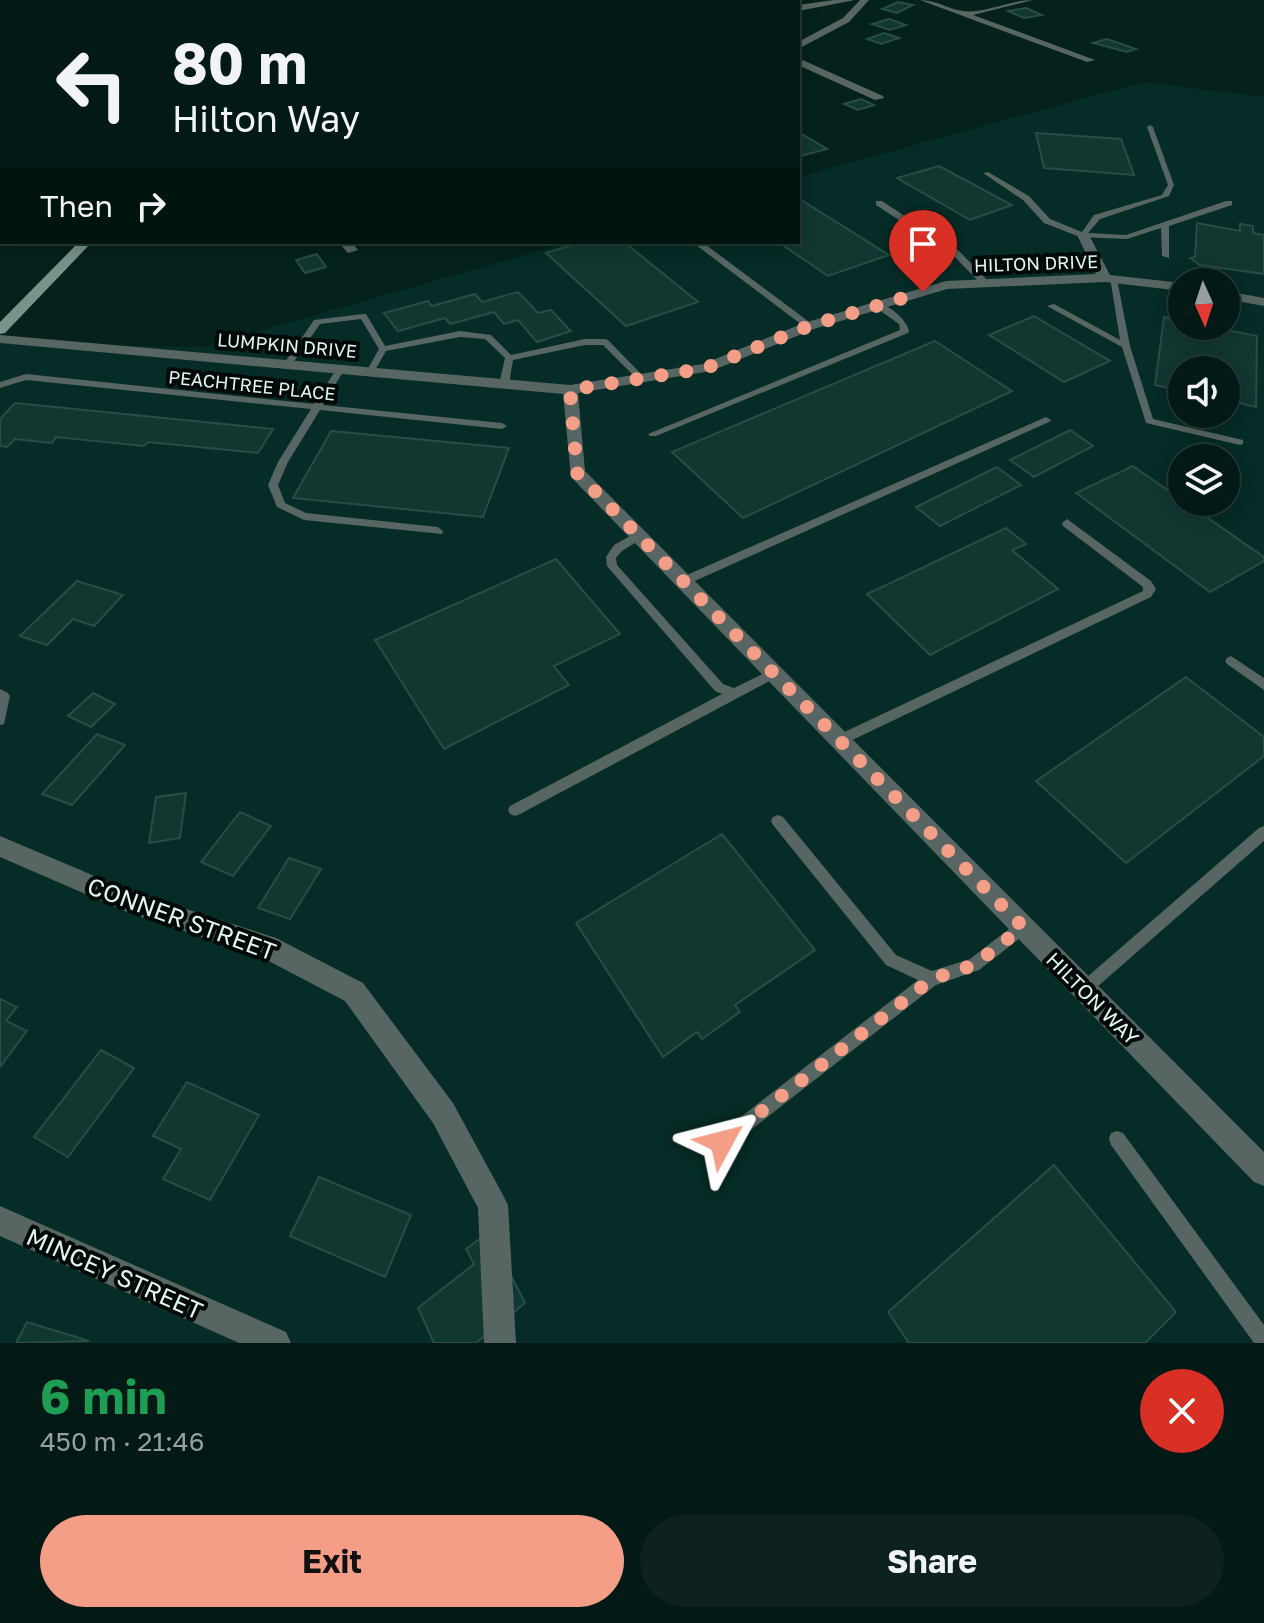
<!DOCTYPE html>
<html lang="en">
<head>
<meta charset="utf-8">
<style>
  :root { --surface:#031915; --page:#0d221e; --text:#f1f3f6; --muted:#97a0a0; --line:#243834; --accent:#f49e88 }
  body { margin:0; font-family:"Golos Text",sans-serif; background:var(--page); color:var(--text); height:100vh; display:flex; flex-direction:column; font-size:30px; white-space:nowrap }
  * { box-sizing:border-box; margin:0 }
  p { font-size:26px; color:var(--muted) }
  .icon { flex:none; width:44px; height:44px; fill:none; stroke:currentColor; stroke-width:2; stroke-linecap:round; stroke-linejoin:round }
  .map { position:relative; height:1343px; overflow:hidden }
  .panel { display:flex; flex-direction:column; background:var(--surface); flex:1 }
  .panel>* { flex:none }
  .banner { position:absolute; left:0px; top:0px; width:800px; height:244px; box-shadow:0 4px 20px #0003,0 0 0 2px var(--line); background:#031915; color:var(--text); overflow:hidden }
  .needle { width:52px; rotate:177deg }
  .buttons { position:absolute; left:1168px; top:268px; display:grid; gap:16px }
  .buttons a { display:grid; place-items:center; width:72px; height:72px; border-radius:50%; background:var(--surface); box-shadow:0 4px 20px #0003,0 0 0 2px var(--line); font-size:40px }
  .pin { position:absolute; display:grid; place-items:center; width:68px; height:68px; color:#fff; margin:-82px -34px; border-radius:50% 50% 50% 0; rotate:-45deg; box-shadow:0 0 8px #0007 }
  .pin .icon { rotate:45deg }
  .me { position:absolute; width:88px; margin:-44px; rotate:52deg; stroke-linejoin:round; filter:drop-shadow(0 0 6px #0008) }
  .turn { display:flex; align-items:center; gap:28px; height:168px; padding:0 40px; font-size:36px }
  .turn .icon { width:104px; height:104px; stroke-width:2.5 }
  .turn b { display:block; font-size:56px; line-height:68px }
  .then { display:flex; align-items:center; height:76px; padding:0 40px; background:#0003; gap:16px; font-size:30px }
  .round { display:grid; place-items:center; flex:none; width:84px; height:84px; border-radius:42px; background:var(--page) }
  .overview { display:flex; align-items:center; justify-content:space-between; height:136px; padding:0 40px }
  h1 { font-size:48px; font-weight:700; line-height:60px; color:#1e9e55 }
  .action { display:flex; gap:16px; margin-top:auto; padding:16px 40px }
  .action a { flex:1; height:92px; border-radius:48px; background:var(--accent); color:#111; font-size:32px; font-weight:700; line-height:92px; text-align:center }
  .action a+a { background:var(--page); color:var(--text) }
  .map>svg:first-child { display:block }
  .built { fill:#052c26; fill-rule:evenodd }
  .building { fill:#113731; stroke:#284d46; stroke-width:2 }
  .lines { fill:none; stroke-linecap:round; stroke-linejoin:round }
  .service { fill:#576663; fill-rule:evenodd }
  .minor { fill:#576663; fill-rule:evenodd }
  .secondary { fill:#78928c; fill-rule:evenodd }
  .route { stroke:#f49e88; stroke-width:14; stroke-dasharray:0 25.2 }
  .labels { text-anchor:middle; dominant-baseline:central; stroke-width:8; stroke-linejoin:round; paint-order:stroke }
  .far-street-label { font-size:18px; fill:#e1f6f1; stroke:#000907 }
  .street-label { font-size:20px; fill:#e1f6f1; stroke:#000907 }
  .near-street-label { font-size:24px; fill:#e1f6f1; stroke:#000907 }
</style>
</head>
<body>
<div class="map">
<svg width="1264" height="1343" viewBox="0 0 1264 1343">
  <rect width="100%" height="100%" fill="#04211c"/>
  <path class="built" d="M1143 82 1264 97V1343H0V343L203 347 570 242H798V177ZM1182 282H1226V326H1182ZM1182 370H1226V414H1182ZM1182 458H1226V502H1182Z"/>
  <g class="building">
    <polygon points="898,2 913,5 897,13 882,9"/>
    <polygon points="1026,8 1042,15 1024,18 1008,11"/>
    <polygon points="889,19 906,25 890,30 872,24"/>
    <polygon points="884,33 899,38 881,44 867,39"/>
    <polygon points="1107,39 1136,49 1127,52 1093,43"/>
    <polygon points="861,99 874,105 858,110 844,104"/>
    <polygon points="1036,133 1121,139 1134,175 1044,168"/>
    <polygon points="802,134 827,149 801,156 798,154 798,135"/>
    <polygon points="939,166 1012,205 970,220 897,178"/>
    <polygon points="798,198 889,255 828,276 778,242 798,242"/>
    <polygon points="1197,223 1240,231 1240,224 1253,226 1253,233 1264,235 1264,274 1200,265 1190,258 1195,257"/>
    <polygon points="582,242 624,242 698,302 626,326 546,253"/>
    <polygon points="317,254 326,267 305,273 296,260"/>
    <polygon points="518,292 538,313 551,310 571,331 537,342 518,320 504,324 494,312 450,324 445,318 398,331 384,313 428,301 432,306 475,294 482,302"/>
    <polygon points="1034,316 1110,361 1064,382 989,335"/>
    <polygon points="1164,317 1182,321 1182,326 1207,326 1257,336 1256,407 1226,400 1226,370 1182,370 1182,391 1155,385"/>
    <polygon points="935,341 1012,391 743,518 672,452"/>
    <polygon points="15,403 273,429 258,453 148,442 144,446 56,437 52,443 15,439 7,447 0,446 0,419"/>
    <polygon points="1070,430 1093,446 1034,477 1010,460"/>
    <polygon points="331,431 509,448 483,517 293,498"/>
    <polygon points="1133,466 1264,557 1264,561 1210,592 1076,493"/>
    <polygon points="997,467 1021,485 940,526 916,507"/>
    <polygon points="1006,528 1026,544 1012,550 1058,589 930,655 867,594"/>
    <polygon points="556,559 620,634 554,666 569,685 444,749 375,640"/>
    <polygon points="77,581 123,595 94,626 73,619 47,645 20,636"/>
    <polygon points="1186,677 1264,737 1264,756 1126,863 1036,781"/>
    <polygon points="93,693 115,704 91,727 68,716"/>
    <polygon points="97,734 125,745 72,805 42,794"/>
    <polygon points="186,793 180,838 149,843 156,797"/>
    <polygon points="240,812 271,826 233,876 201,862"/>
    <polygon points="722,834 815,950 735,1005 740,1012 702,1039 697,1032 663,1057 576,923"/>
    <polygon points="289,858 321,869 290,919 258,908"/>
    <polygon points="0,999 17,1007 6,1021 27,1031 0,1067"/>
    <polygon points="101,1050 134,1068 68,1157 34,1137"/>
    <polygon points="187,1082 259,1115 210,1200 163,1179 181,1149 153,1136"/>
    <polygon points="1054,1165 1176,1312 1145,1343 909,1343 888,1312"/>
    <polygon points="319,1177 411,1215 385,1277 290,1236"/>
    <polygon points="489,1232 525,1303 476,1343 434,1343 418,1308 474,1264 466,1249"/>
    <polygon points="27,1322 89,1341 16,1343"/>
  </g>
  <g class="lines">
    <g class="service">
      <rect x="0" y="44" width="2" height="4"/>
      <rect x="0" y="76" width="2" height="4"/>
      <polygon points="2,88 2,92 0,93 0,89"/>
      <polygon points="1150,125 1153,127 1174,185 1169,196 1100,219 1088,233 1126,235 1226,201 1232,201 1232,205 1169,226 1169,258 1162,256 1161,228 1127,239 1080,237 1044,223 1023,200 983,173 988,172 1029,196 1050,219 1082,232 1094,215 1162,195 1168,185 1147,127"/>
      <polygon points="876,201 882,201 960,252 987,280 987,284 981,284 954,256 876,205"/>
      <polygon points="696,242 702,242 812,324 812,328 806,328 696,245"/>
      <polygon points="1110,277 1117,279 1130,346 1153,419 1243,440 1243,444 1240,445 1146,423 1122,347 1047,306 1054,304 1120,340"/>
      <path d="M875 303C888 304 906 318 909 331L908 333 656 436H650L648 434 900 330 899 324 875 307Z"/>
      <polygon points="363,314 366,314 385,346 460,331 491,335 511,355 585,339 605,339 608,340 647,380 646,382 640,382 603,345 585,345 513,360 509,384 504,387 499,384 505,358 485,339 460,337 386,351 374,372 370,375 366,372 379,349 361,319 320,324 290,367 284,367 283,365 314,320"/>
      <polygon points="340,367 344,370 323,405 502,423 507,426 502,429 320,410 288,462 278,485 285,503 306,513 438,527 443,531 442,534 304,520 277,507 268,485 278,462 311,409 26,380 0,388 0,382 26,374 314,404 337,368"/>
      <polygon points="1046,417 1051,420 1049,422 688,584 680,584 678,581 680,578"/>
      <polygon points="1067,519 1151,581 1156,589 1151,597 844,744 840,745 836,744 834,740 836,736 1143,591 1143,587 1063,526 1062,523"/>
      <polygon points="639,531 643,532 644,535 643,538 622,551 616,558 617,565 723,684 734,688 775,668 779,670 781,673 779,676 520,814 515,816 510,814 508,810 510,806 722,694 715,691 607,566 606,557 614,545"/>
      <polygon points="1231,656 1264,678 1264,690 1227,664 1225,661 1227,658"/>
      <polygon points="0,689 8,693 10,696 4,724 0,725"/>
      <polygon points="778,815 783,817 896,955 932,971 970,959 1018,922 1023,920 1028,922 1030,927 1028,932 979,970 936,985 728,1148 722,1150 716,1148 714,1142 716,1136 918,980 886,965 773,825 771,821 773,817"/>
      <polygon points="1264,826 1264,841 1089,994 1084,997 1079,994 1076,989 1079,984 1259,828"/>
      <polygon points="1117,1131 1123,1133 1264,1325 1264,1343 1254,1343 1111,1145 1109,1139 1111,1133"/>
    </g>
    <g class="minor">
      <polygon points="524,0 534,0 535,2 525,2"/>
      <polygon points="718,0 729,0 730,2 719,2"/>
      <polygon points="834,0 855,0 798,11 798,5"/>
      <polygon points="860,0 869,0 849,22 798,49 798,42 843,18"/>
      <path d="M920 0C936 0 948 9 963 11 982 14 1011 0 1033 0L973 15 1095 60 1087 62Z"/>
      <polygon points="798,58 883,96 884,98 875,100 798,65"/>
      <polygon points="1083,231 1089,235 1110,275 1182,283 1182,291 1105,282 947,289 814,329 711,371 578,393 585,471 1264,1152 1264,1186 1254,1182 571,477 563,394 0,343 0,335 570,385 703,364 804,323 946,281 1096,274 1077,235"/>
      <polygon points="338,242 351,242 358,250 348,253"/>
      <polygon points="1226,291 1264,298 1264,306 1226,299"/>
      <polygon points="0,836 130,891 276,938 363,983 453,1103 503,1195 508,1205 516,1343 484,1343 478,1208 433,1123 345,1001 261,957 127,912 0,857"/>
      <polygon points="0,1206 286,1332 291,1343 239,1343 0,1236"/>
    </g>
    <g class="secondary">
      <polygon points="41,0 49,0 50,2 42,2"/>
      <polygon points="79,242 92,242 5,333 0,334 0,322"/>
    </g>
  </g>
  <g class="lines">
    <polyline class="route" points="722,1142 932,979 974,965 1023,927 577,473 570,390 706,368 809,326 923,292"/>
  </g>
  <g class="labels">
    <g class="far-street-label">
      <text transform="translate(1036 263) rotate(-2)">HILTON DRIVE</text>
      <text transform="translate(287 345) rotate(5)">LUMPKIN DRIVE</text>
      <text transform="translate(252 385) rotate(6)">PEACHTREE PLACE</text>
    </g>
    <g class="street-label">
      <text transform="translate(1093 998) rotate(45)">HILTON WAY</text>
    </g>
    <g class="near-street-label">
      <text transform="translate(182 918) rotate(20)">CONNER STREET</text>
      <text transform="translate(115 1273) rotate(24)">MINCEY STREET</text>
    </g>
  </g>
</svg>
<div class="buttons">
<a><svg class="needle" viewBox="-14 -14 28 28"><path d="M0-13l5 13h-10z" fill="#e53935"/><path d="M0 13l5-13h-10z" fill="#97a0a0"/></svg></a>
<a><svg class="icon" aria-label="sound" viewBox="0 0 24 24"><path d="M4 9h4l5-4v14l-5-4H4zM17 9q2 3 0 6"/></svg></a>
<a><svg class="icon" aria-label="layers" viewBox="0 0 24 24"><path d="M12 4l9 5-9 5-9-5zM3 14l9 5 9-5"/></svg></a>
</div>
<div class="pin" style="left:923px;top:292px;background:#d93025"><svg class="icon" aria-label="arrive" viewBox="0 0 24 24"><path d="M6 21V4h12l-3 4 3 4H6"/></svg></div>
<svg class="me" style="left:722px;top:1142px" viewBox="-20 -20 40 40"><path d="M0-17L14 15 0 8-14 15z" fill="#f49e88" stroke="#fff" stroke-width="4"/></svg>
<div class="banner">
<div class="turn"><svg class="icon" aria-label="left" viewBox="0 0 24 24"><path d="M17 20v-9H6M10 6l-5 5 5 5"/></svg><div><b>80 m</b>Hilton Way</div></div>
<div class="then">Then<svg class="icon" aria-label="right" viewBox="0 0 24 24"><path d="M7 20v-9h11M14 6l5 5-5 5"/></svg></div>
</div>
</div>
<section class="panel">
<div class="overview"><div><h1>6 min</h1><p>450 m · 21:46</p></div><a class="round" style="background:#d93025;color:#fff"><svg class="icon" aria-label="close" viewBox="0 0 24 24"><path d="M6 6l12 12M18 6L6 18"/></svg></a></div>
<div class="action"><a>Exit</a><a>Share</a></div>
</section>
</body>
</html>
